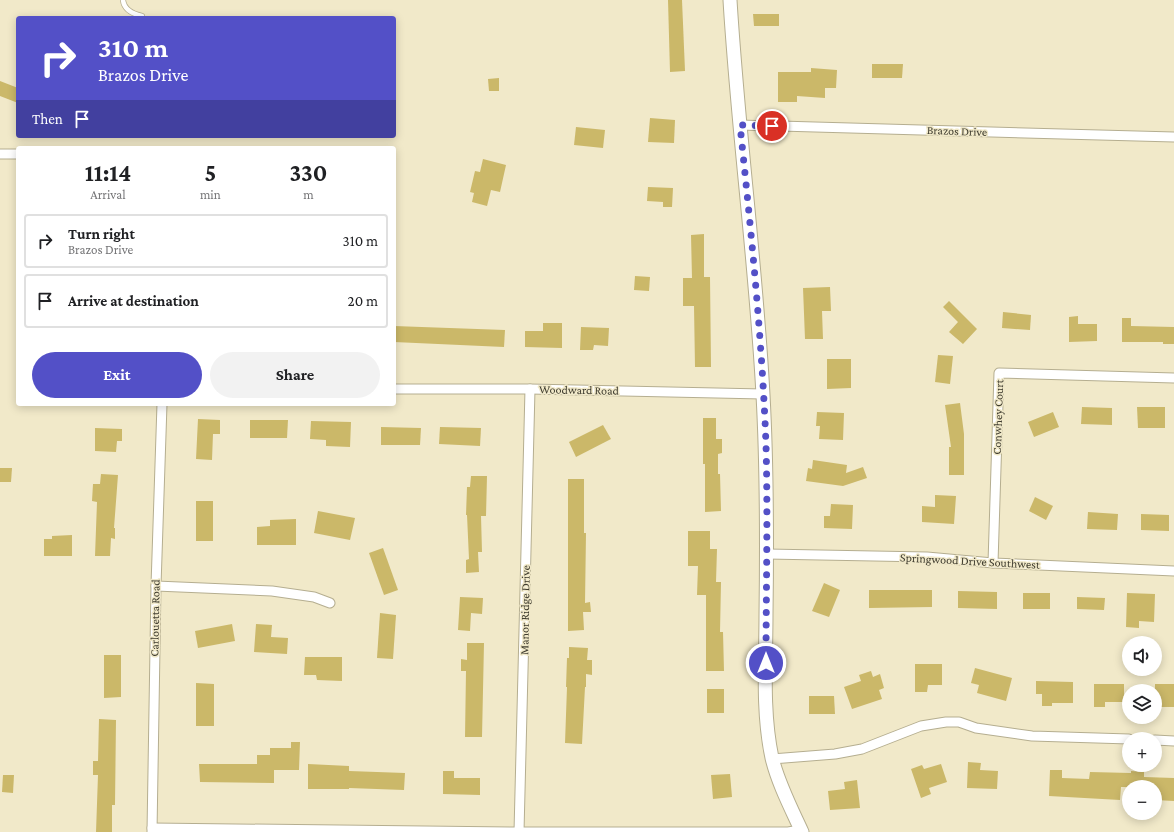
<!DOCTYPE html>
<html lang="en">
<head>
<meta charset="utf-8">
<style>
  :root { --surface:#fff; --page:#f2f2f2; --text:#202124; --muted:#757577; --line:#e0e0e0; --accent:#5350c7 }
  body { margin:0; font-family:"Crimson Pro",serif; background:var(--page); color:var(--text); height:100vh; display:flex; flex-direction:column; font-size:15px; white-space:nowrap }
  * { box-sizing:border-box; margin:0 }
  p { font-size:13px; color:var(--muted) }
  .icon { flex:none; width:22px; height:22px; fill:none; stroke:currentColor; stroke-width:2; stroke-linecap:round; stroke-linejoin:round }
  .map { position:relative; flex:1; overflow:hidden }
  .drawer { position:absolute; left:16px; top:146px; width:380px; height:260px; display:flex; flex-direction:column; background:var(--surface); border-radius:4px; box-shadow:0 2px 10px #0003 }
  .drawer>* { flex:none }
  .guide { position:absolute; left:16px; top:16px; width:380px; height:122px; border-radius:4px; box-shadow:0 2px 10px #0003; background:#5350c7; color:#fff; overflow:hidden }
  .tools { position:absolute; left:1122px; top:636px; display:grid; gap:8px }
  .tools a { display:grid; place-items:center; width:40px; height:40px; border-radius:50%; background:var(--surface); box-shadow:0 2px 10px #0003; font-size:20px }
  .pin { position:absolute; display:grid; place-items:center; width:34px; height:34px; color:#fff; margin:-17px; border:2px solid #fff; border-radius:50%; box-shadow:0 1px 4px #0007 }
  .me { position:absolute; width:44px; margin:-22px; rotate:0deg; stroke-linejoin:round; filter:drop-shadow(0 0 3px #0008) }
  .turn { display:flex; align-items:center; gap:14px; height:84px; padding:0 16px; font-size:18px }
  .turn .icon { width:52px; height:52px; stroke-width:2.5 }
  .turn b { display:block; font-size:28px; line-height:34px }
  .then { display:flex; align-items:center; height:38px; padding:0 16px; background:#0003; gap:8px; font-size:15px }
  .eta { display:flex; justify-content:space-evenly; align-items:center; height:68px; text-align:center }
  .eta b { font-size:24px; font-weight:700; line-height:28px }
  .action { display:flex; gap:8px; margin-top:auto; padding:8px 16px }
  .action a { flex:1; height:46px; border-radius:24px; background:var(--accent); color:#fff; font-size:16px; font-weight:700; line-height:46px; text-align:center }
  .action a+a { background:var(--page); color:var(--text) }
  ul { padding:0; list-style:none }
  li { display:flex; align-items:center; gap:12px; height:54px; margin:0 8px 6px; padding:0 8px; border:2px solid var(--line); border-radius:4px }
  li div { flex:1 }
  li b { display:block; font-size:15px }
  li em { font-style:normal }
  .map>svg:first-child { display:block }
  .building { fill:#cbb869 }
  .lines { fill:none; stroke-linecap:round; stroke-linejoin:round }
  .lane-casing { stroke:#b5ae90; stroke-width:6 }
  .street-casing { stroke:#b5ae90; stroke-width:11 }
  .secondary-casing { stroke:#b5ae90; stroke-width:15 }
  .lane { stroke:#fff; stroke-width:4.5 }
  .street { stroke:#fff; stroke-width:9 }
  .secondary { stroke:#fff; stroke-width:13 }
  .route { stroke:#5350c7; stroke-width:7; stroke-dasharray:0 12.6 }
  .labels { text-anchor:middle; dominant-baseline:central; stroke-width:3; stroke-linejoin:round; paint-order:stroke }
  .street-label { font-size:12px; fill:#3f3c2f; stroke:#f1e9c9 }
</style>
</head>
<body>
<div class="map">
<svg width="1174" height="832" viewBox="0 0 1174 832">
  <rect width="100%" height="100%" fill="#f1e9c9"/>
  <g class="building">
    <polygon points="668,0 682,0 685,71 670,72"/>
    <polygon points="753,14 779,14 779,26 754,26"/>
    <polygon points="872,64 903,64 902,78 872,78"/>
    <polygon points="811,68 837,70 836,88 825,88 825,98 797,96 797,102 778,102 778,72 811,72"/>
    <polygon points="499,78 499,91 489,91 488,79"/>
    <polygon points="0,81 18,88 18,103 0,96"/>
    <polygon points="650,118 675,120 674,143 648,142"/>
    <polygon points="576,127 605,130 603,148 574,145"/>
    <polygon points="483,159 506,165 500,192 491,190 487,206 472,202 474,193 470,192 475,171 480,172"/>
    <polygon points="648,187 673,188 672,207 663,207 663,202 647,201"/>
    <polygon points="704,234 704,277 710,277 711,367 695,367 694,306 683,306 683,278 692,278 691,235"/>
    <polygon points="635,276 650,277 649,291 634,290"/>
    <polygon points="830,287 831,311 822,311 823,339 805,339 803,288"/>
    <polygon points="949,301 977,329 963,344 949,332 958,322 943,307"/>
    <polygon points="1003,312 1031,315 1030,330 1002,328"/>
    <polygon points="1078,316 1078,324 1097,324 1097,341 1069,342 1069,317"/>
    <polygon points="1122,318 1131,318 1131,326 1174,327 1174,344 1163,344 1163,342 1122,342"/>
    <polygon points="543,323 562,323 562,348 525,347 525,331 543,331"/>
    <polygon points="394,326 505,330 504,347 394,342"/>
    <polygon points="581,327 609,328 608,346 594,345 593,350 580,350"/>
    <polygon points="938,355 953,356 950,384 935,382"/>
    <polygon points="827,359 851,359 851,388 827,389"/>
    <polygon points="960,403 964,434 964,475 949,475 949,447 951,447 945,405"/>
    <polygon points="1082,407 1112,408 1112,425 1081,424"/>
    <polygon points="1137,407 1165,407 1165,428 1138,428"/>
    <polygon points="817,412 844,413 843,440 819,439 820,426 816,426"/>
    <polygon points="1053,412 1059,427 1034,437 1028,422"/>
    <polygon points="703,418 716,418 716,439 722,439 722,453 718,454 718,474 720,474 721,511 705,512 705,464 703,464"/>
    <polygon points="198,419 220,420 220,434 213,434 212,460 196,459"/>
    <polygon points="250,420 288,420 287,438 250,438"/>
    <polygon points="311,421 351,422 350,447 326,446 326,440 310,439"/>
    <polygon points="603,425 611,439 576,457 569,442"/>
    <polygon points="381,427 421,428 420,445 381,445"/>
    <polygon points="440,427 481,428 480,446 439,444"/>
    <polygon points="95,428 122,429 122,441 117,441 116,452 95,451"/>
    <polygon points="813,460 847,465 846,473 863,467 867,478 843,486 806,481 808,468 812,469"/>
    <polygon points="0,468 12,468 11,482 0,482"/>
    <polygon points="101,474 118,475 114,528 115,528 115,539 111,538 110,556 95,556 97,502 92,501 93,484 100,484"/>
    <polygon points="471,476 487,476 486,516 481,516 482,552 478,552 479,572 466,573 466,560 469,559 467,515 466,515 467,487 470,487"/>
    <polygon points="568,479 584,479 584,533 586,533 585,603 590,602 591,612 583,612 584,630 568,631"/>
    <polygon points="935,495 956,496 954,524 922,522 922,506 935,507"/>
    <polygon points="1035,497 1053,506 1046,520 1029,511"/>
    <rect x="196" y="501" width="17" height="40"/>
    <polygon points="831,504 853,505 852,529 824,528 824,516 830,516"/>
    <polygon points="318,511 355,518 350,540 314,533"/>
    <polygon points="1088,512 1118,514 1117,530 1087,529"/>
    <polygon points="1141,514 1169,515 1169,531 1141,530"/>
    <polygon points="296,519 296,545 257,545 257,527 270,526 270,520"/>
    <polygon points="688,531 710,531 710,549 717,549 716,582 721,582 720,632 723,632 724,671 706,671 706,595 697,595 698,566 688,566"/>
    <polygon points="72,535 72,556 44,556 44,539 52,539 52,536"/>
    <polygon points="383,548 398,590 384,595 369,553"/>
    <polygon points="824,583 840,590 829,617 812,611"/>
    <polygon points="869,590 932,590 932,607 869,608"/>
    <polygon points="958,591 997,592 997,609 958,608"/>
    <rect x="1023" y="593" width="27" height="16"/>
    <polygon points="1127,593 1155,594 1154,622 1139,621 1139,628 1126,627"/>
    <polygon points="460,597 483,598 482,614 471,613 470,631 458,630"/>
    <polygon points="1077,597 1105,598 1104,610 1077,609"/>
    <polygon points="380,613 396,615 393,659 377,658"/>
    <polygon points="232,624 235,641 198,648 195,631"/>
    <polygon points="256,624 272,625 271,637 288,638 287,654 254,652"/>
    <polygon points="467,643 484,643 482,737 465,737 466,671 461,671 461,659 467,660"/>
    <polygon points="569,647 588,648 587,660 592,660 592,675 586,674 586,687 585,687 582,744 565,743 567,687 566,687 567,658 569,658"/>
    <polygon points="104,655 121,655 121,697 104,698"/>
    <polygon points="305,657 342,657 342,681 317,680 316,675 304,675"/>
    <polygon points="915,664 942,664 942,685 928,685 927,692 915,692"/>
    <polygon points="975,668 1012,678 1006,701 977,693 979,685 971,683"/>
    <polygon points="871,671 873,677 880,674 884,688 879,690 882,699 852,709 844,687 861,681 859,675"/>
    <polygon points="1036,681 1073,682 1073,703 1052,703 1052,706 1042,706 1042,694 1036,694"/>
    <polygon points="196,683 214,684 214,726 196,726"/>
    <polygon points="1094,684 1124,684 1124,702 1105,702 1105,707 1094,707"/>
    <rect x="1155" y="684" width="19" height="23"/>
    <rect x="707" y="689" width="17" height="24"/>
    <polygon points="809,696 834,696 835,714 809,714"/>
    <polygon points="99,719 116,720 115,805 112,805 112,832 96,832 98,775 93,775 93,761 98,761"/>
    <polygon points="291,742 300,742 299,770 274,770 274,783 200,782 199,764 257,764 257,755 270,755 270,748 291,748"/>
    <polygon points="968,762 981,763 980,770 998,771 997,789 967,788"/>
    <polygon points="308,764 349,766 349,771 405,773 404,790 349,788 349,789 308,789"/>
    <polygon points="941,764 947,782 929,788 931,794 921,798 911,769 922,765 924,769"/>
    <polygon points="1050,770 1062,770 1062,778 1089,779 1090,772 1131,773 1131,771 1144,772 1144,777 1174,778 1174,801 1155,800 1155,787 1121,787 1120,800 1049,796"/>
    <polygon points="443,771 454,771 454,778 480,778 480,795 443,794"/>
    <polygon points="730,774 732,797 713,799 711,775"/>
    <polygon points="3,775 14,775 13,793 2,792"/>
    <polygon points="857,780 860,808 830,810 828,791 845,789 844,782"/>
  </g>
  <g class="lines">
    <defs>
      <path id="lane" d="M123 0C124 10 133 14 142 16"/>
      <g id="street">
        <polyline points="740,125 1174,137"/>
        <polyline points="0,154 18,154"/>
        <polyline points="394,389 530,389 763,394"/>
        <polyline points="767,554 927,557 993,563 1174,571"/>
        <polyline points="993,563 999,373 1174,378"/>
        <polyline points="156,586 272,591 314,597 330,603"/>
        <polyline points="1155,740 1174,741"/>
        <polyline points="772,759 835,754 862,749 921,726 946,722 959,722 976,728 1032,736 1129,739"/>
        <polyline points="152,828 519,832 788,832 801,830"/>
        <polyline points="152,832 156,586 162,404"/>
        <polyline points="519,832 530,389"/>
      </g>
      <path id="secondary" d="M730 0C738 132 756 263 763 395 767 468 767 541 766 615 766 662 762 711 772 758 778 783 791 808 802 832"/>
    </defs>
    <use href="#lane" class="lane-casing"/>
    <use href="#street" class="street-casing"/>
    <use href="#secondary" class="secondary-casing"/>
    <use href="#lane" class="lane"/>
    <use href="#street" class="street"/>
    <use href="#secondary" class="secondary"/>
  </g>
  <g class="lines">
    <path class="route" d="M766 663C766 590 768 518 766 445 762 338 751 231 740 125L772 126"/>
  </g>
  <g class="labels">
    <g class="street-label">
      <text transform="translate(957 131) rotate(2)">Brazos Drive</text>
      <text transform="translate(579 390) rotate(1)">Woodward Road</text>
      <text transform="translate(998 417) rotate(-88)">Conwhey Court</text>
      <text transform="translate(970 561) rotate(3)">Springwood Drive Southwest</text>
      <text transform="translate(525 610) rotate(-89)">Manor Ridge Drive</text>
      <text transform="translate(155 618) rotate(-89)">Carlouetta Road</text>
    </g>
  </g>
</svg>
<div class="tools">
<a><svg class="icon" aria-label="sound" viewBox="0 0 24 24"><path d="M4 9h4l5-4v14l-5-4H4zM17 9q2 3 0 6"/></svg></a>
<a><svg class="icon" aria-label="layers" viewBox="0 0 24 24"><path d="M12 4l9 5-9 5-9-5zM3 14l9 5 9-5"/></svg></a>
<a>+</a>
<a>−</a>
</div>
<div class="pin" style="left:772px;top:126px;background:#d93025"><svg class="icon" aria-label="arrive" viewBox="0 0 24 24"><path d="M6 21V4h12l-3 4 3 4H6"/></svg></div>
<svg class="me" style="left:766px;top:663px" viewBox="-20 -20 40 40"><circle r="17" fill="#5350c7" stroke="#fff" stroke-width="3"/><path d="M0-11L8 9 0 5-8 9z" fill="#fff"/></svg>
<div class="guide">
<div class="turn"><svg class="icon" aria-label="right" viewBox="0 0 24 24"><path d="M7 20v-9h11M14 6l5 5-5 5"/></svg><div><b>310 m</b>Brazos Drive</div></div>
<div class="then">Then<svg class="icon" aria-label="arrive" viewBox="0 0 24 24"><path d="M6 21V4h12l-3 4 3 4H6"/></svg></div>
</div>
<section class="drawer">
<div class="eta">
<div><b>11:14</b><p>Arrival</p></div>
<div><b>5</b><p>min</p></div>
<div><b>330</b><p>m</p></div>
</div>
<ul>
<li><svg class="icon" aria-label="right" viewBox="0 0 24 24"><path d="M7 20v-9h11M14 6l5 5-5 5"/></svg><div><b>Turn right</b><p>Brazos Drive</p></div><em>310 m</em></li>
<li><svg class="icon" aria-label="arrive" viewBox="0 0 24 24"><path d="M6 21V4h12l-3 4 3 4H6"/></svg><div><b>Arrive at destination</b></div><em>20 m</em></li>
</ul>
<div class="action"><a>Exit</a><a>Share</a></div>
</section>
</div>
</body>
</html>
